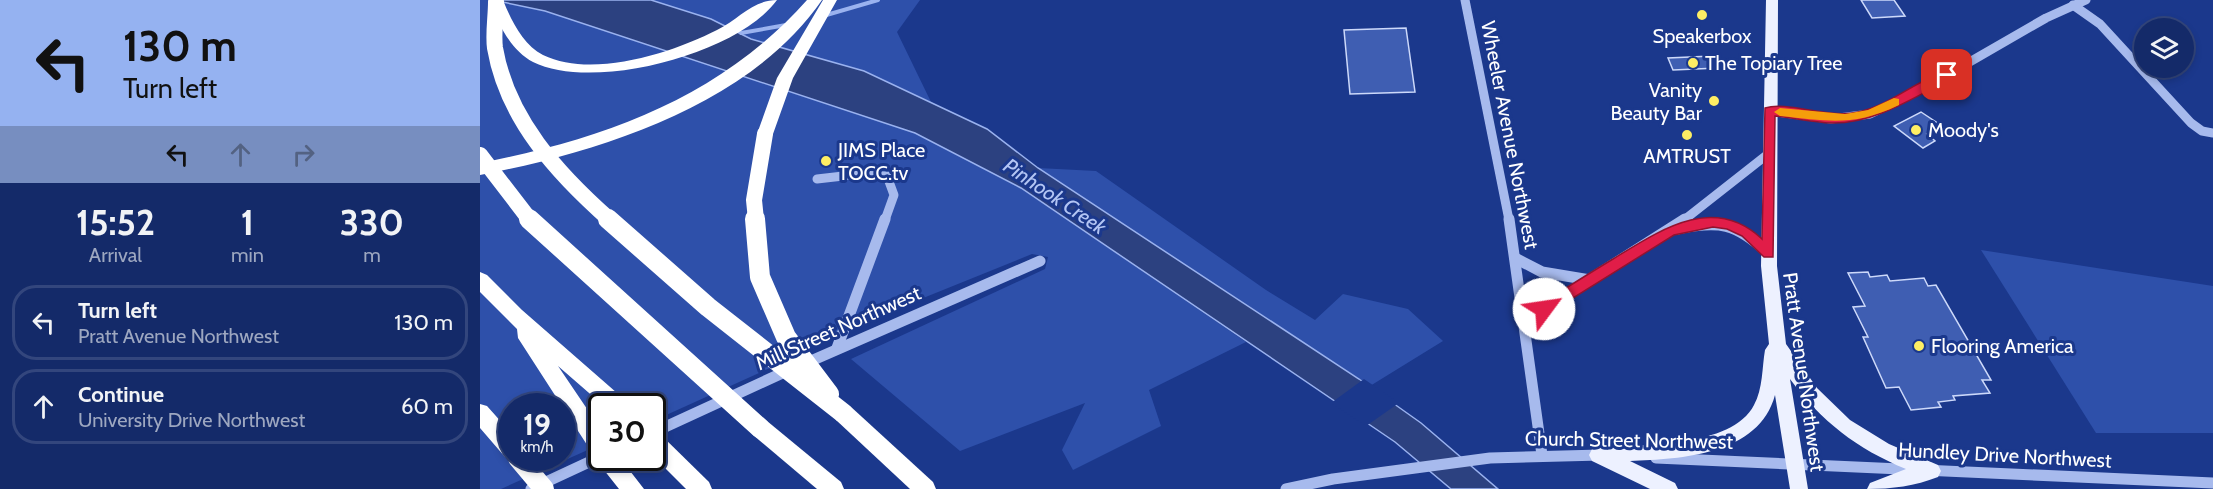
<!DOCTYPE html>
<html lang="en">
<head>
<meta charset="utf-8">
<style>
  :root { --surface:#142a69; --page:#1d326f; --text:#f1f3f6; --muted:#9da7c0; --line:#33467d }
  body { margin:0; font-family:Cabin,sans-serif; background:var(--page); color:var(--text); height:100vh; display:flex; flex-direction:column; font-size:22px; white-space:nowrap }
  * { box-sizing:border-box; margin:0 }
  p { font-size:20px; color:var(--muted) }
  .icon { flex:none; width:33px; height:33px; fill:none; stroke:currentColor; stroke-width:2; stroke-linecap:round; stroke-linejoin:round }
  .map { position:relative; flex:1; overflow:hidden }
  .side { display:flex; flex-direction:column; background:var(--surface); width:480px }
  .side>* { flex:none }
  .guide { background:#95b2f1; color:#111; overflow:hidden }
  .controls { position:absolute; left:1654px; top:18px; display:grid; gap:12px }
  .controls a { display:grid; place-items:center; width:60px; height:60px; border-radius:50%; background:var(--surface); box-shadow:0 3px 9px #0003,0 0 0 2px var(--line); font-size:30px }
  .speed { position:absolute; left:18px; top:393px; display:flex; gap:12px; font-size:30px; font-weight:700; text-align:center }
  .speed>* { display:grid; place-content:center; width:78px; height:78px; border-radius:50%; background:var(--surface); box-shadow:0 3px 9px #0003,0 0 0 2px var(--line); line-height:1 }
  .speed small { font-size:15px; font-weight:400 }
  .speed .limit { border:3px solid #111; border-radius:9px; background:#fff; color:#111 }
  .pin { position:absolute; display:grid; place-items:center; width:51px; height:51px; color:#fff; margin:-26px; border-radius:12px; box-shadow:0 3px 9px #0006 }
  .me { position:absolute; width:66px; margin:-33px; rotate:59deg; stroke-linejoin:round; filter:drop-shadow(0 0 4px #0008) }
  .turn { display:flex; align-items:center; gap:21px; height:126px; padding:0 24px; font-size:27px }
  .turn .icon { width:78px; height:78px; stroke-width:2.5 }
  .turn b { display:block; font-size:42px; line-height:51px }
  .lanes { display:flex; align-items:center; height:57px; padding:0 24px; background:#0003; justify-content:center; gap:30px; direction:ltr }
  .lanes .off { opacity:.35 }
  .eta { display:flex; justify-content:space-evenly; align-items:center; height:102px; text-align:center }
  .eta b { font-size:36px; font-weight:800; line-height:42px }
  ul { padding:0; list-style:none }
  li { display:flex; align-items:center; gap:18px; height:75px; margin:0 12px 9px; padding:0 12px; border:3px solid var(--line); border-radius:24px }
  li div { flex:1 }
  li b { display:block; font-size:22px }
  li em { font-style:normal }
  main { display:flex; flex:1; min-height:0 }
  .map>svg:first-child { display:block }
  .green { fill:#2e50aa; fill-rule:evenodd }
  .water { fill:#2c4180; stroke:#9ab2ef; stroke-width:1.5 }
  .pier { fill:#1b388c }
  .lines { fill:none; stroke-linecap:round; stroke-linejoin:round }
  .stream { stroke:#9ab2ef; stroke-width:4 }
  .building { fill:#3f5eb2; stroke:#cdd9fa; stroke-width:1.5 }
  .minor-far1 { stroke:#a7baed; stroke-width:9 }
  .minor { stroke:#a7baed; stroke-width:11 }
  .major { fill:#edf1ff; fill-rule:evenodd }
  .highway { fill:#fff; fill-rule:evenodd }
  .highway-bridge-far1 { stroke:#fff; stroke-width:16 }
  .highway-bridge { stroke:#fff; stroke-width:20 }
  .route { fill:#e11d48; stroke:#92132f; stroke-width:1.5 }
  .slow { fill:#f59e0b }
  .poi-dot { fill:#feee64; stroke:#1b388c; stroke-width:2 }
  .labels { text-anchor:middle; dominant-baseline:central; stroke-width:6; stroke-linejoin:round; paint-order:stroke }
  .poi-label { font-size:20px; fill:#fff; stroke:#1b388c; text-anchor:start }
  .street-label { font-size:20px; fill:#fff; stroke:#1b388c }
  .water-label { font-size:21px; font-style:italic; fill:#b3c5f4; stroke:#1b388c }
</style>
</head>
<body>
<main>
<section class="side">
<div class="guide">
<div class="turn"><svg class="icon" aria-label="left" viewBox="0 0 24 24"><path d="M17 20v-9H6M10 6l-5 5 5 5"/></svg><div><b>130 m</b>Turn left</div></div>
<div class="lanes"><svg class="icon" aria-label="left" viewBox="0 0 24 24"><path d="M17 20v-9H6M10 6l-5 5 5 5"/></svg><svg class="icon off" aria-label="ahead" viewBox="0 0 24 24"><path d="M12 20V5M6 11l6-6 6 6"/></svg><svg class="icon off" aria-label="right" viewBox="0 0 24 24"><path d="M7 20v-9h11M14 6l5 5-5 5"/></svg></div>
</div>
<div class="eta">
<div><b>15:52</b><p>Arrival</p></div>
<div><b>1</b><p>min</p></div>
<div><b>330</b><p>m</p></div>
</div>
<ul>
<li><svg class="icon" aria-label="left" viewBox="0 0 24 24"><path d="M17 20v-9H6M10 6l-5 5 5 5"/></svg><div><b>Turn left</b><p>Pratt Avenue Northwest</p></div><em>130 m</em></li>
<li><svg class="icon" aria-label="ahead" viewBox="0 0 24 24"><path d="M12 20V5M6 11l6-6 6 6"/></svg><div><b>Continue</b><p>University Drive Northwest</p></div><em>60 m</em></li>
</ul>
</section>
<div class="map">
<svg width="1733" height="489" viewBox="0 0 1733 489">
  <rect width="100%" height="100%" fill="#1b388c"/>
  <g class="green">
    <path d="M0 0H13L65 11 435 133 541 188 766 342 669 390 681 426 593 470 582 450 605 403 480 451 371 359 565 269 568 257 552 254 354 334 334 348 173 421 172 406H122L121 444 21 489H0ZM32 406H82V458H32Z"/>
    <polygon points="171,0 440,0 417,32 451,102 384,71 271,39 231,19"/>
    <polygon points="558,168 616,171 786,290 835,320 863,294 928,309 963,341 890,386"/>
    <polygon points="1501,250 1733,286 1733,433 1616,433"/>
  </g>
  <polygon class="water" points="13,0 171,0 231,19 271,39 384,71 507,129 558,168 879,379 941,423 1018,489 971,489 915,442 541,188 435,133 65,11"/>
  <polygon class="pier" points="884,379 919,403 886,426 851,403"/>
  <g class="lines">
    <g class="stream">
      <polyline points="343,16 398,0"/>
      <polyline points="261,33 306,25"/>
    </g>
  </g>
  <g class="building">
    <polygon points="1381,0 1414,0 1425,16 1392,18"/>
    <polygon points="926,28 935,92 870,94 864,30"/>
    <polygon points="1232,56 1238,68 1193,70 1188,58"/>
    <polygon points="1441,112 1462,126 1447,134 1455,141 1443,148 1414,126"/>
    <polygon points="1388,272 1390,277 1407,275 1410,281 1444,278 1448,286 1456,285 1511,380 1502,380 1510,393 1473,396 1475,400 1458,402 1461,407 1431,410 1419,387 1406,388 1383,337 1388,337 1373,307 1385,306 1368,273"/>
  </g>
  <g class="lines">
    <g class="minor-far1">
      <polyline points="985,0 1029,220"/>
      <polyline points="1593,5 1620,24 1711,123 1722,131 1733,133"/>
      <polyline points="1289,111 1351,119 1390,114 1448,86 1566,18 1606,0"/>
      <polyline points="337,179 372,175 407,176 414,195 405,220"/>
      <polyline points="1204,220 1288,154"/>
    </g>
    <g class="minor">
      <polyline points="1029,219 1062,455"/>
      <path d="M1197 229C1239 220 1256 223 1288 253"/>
      <polyline points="1035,258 1062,272 1110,280"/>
      <polyline points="1044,321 1205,219"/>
      <polyline points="357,348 405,219"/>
      <polyline points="324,364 560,261"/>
      <polyline points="172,433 309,370"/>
      <polyline points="1176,458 1733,483"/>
      <polyline points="51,489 122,456"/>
      <polyline points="806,489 853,479 1010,458 1121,455"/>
    </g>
    <path class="major" d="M1286 0H1298L1297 266 1306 344 1337 388 1370 420 1409 444 1458 465 1461 471 1458 477C1435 486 1412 489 1387 489L1390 483 1426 469C1377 449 1341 421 1310 379L1328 489H1310L1295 395C1279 455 1201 459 1150 461L1195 483 1198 489H1170L1112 461 1109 455 1112 449 1118 447C1160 445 1252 448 1274 405 1283 389 1282 367 1285 350L1289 344 1281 266Z"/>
    <g class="highway">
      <path d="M9 0H23C31 20 43 45 63 55 112 79 192 53 237 30 259 19 273 0 297 0 258 54 113 92 53 62 31 51 17 22 9 0Z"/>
      <path d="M327 0H342C270 105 119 152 0 175V163C125 139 241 97 327 0Z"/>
      <polygon points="343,0 357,0 313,78 293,134 291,138 279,138 277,134 297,78"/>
      <polygon points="0,272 7,275 42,310 145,400 148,406 124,406 78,366 122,431 122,458 140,458 164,489 139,489 120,465 38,338 37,329 0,292"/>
      <polygon points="0,404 7,406 32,434 32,458 38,458 32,460 25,457 0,428"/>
      <polygon points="363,404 370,406 453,482 456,489 430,489 356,420 353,413 356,406"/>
      <polygon points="280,419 287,421 361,482 364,489 337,489 273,435 270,428 273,421"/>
      <polygon points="172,431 179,433 229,482 232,489 206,489 172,455"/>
    </g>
    <g class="highway-bridge-far1">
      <path d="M16 2C16 17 13 34 15 48 27 119 78 174 130 220"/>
      <polyline points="0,155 50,220"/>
      <polyline points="276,220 274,200 285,134"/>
    </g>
    <g class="highway-bridge">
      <polyline points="49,219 280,428"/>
      <polyline points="128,219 228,307 363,413"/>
      <polyline points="275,219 280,277 306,337 349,394"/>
      <polyline points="38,458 64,489"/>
    </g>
  </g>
  <path class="route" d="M1467 71 1472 72V78C1434 97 1395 124 1351 123 1333 122 1314 118 1295 116L1293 257H1284L1262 236 1247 229 1233 227 1194 235 1069 313H1059L1057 309 1059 305C1083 290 1108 274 1133 259 1179 231 1233 193 1282 239L1285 108C1308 101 1348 119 1378 112 1411 105 1436 80 1467 71Z"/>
  <path class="slow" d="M1414 98 1419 99V105C1373 127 1349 121 1300 116L1294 112 1300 108 1365 114 1388 110Z"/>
  <g class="poi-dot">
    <circle cx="1222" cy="15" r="6"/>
    <circle cx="1213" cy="63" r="6"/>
    <circle cx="1234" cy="101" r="6"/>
    <circle cx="1436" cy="130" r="6"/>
    <circle cx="1207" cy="135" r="6"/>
    <circle cx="346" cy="161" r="6"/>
    <circle cx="1439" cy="346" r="6"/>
  </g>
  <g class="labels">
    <g class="poi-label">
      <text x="1222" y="36" text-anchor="middle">Speakerbox</text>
      <text x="1225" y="63">The Topiary Tree</text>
      <text x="1222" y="90" text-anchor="end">Vanity<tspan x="1222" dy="23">Beauty Bar</tspan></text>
      <text x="1448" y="130">Moody's</text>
      <text x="358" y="150">JIMS Place<tspan x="358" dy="23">TOCC.tv</tspan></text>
      <text x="1207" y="156" text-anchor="middle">AMTRUST</text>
      <text x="1451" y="346">Flooring America</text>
    </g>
    <g class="street-label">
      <text transform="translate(1030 135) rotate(79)">Wheeler Avenue Northwest</text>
      <text transform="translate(358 328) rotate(-24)">Mill Street Northwest</text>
      <text transform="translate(1324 372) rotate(82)">Pratt Avenue Northwest</text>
      <text transform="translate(1149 440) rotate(1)">Church Street Northwest</text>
      <text transform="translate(1525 455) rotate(3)">Hundley Drive Northwest</text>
    </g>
    <g class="water-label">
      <text transform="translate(575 196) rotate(34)">Pinhook Creek</text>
    </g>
  </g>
</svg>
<div class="controls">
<a><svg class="icon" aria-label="layers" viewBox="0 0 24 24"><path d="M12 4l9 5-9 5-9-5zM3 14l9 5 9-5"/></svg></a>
</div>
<div class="speed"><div>19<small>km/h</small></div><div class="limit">30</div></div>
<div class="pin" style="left:1467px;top:75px;background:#d93025"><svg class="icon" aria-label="arrive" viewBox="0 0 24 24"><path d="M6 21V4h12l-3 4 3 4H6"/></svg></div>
<svg class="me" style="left:1064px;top:309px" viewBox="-20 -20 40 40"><circle r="19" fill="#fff"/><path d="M0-13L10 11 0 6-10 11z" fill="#e11d48"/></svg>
</div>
</main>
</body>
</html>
